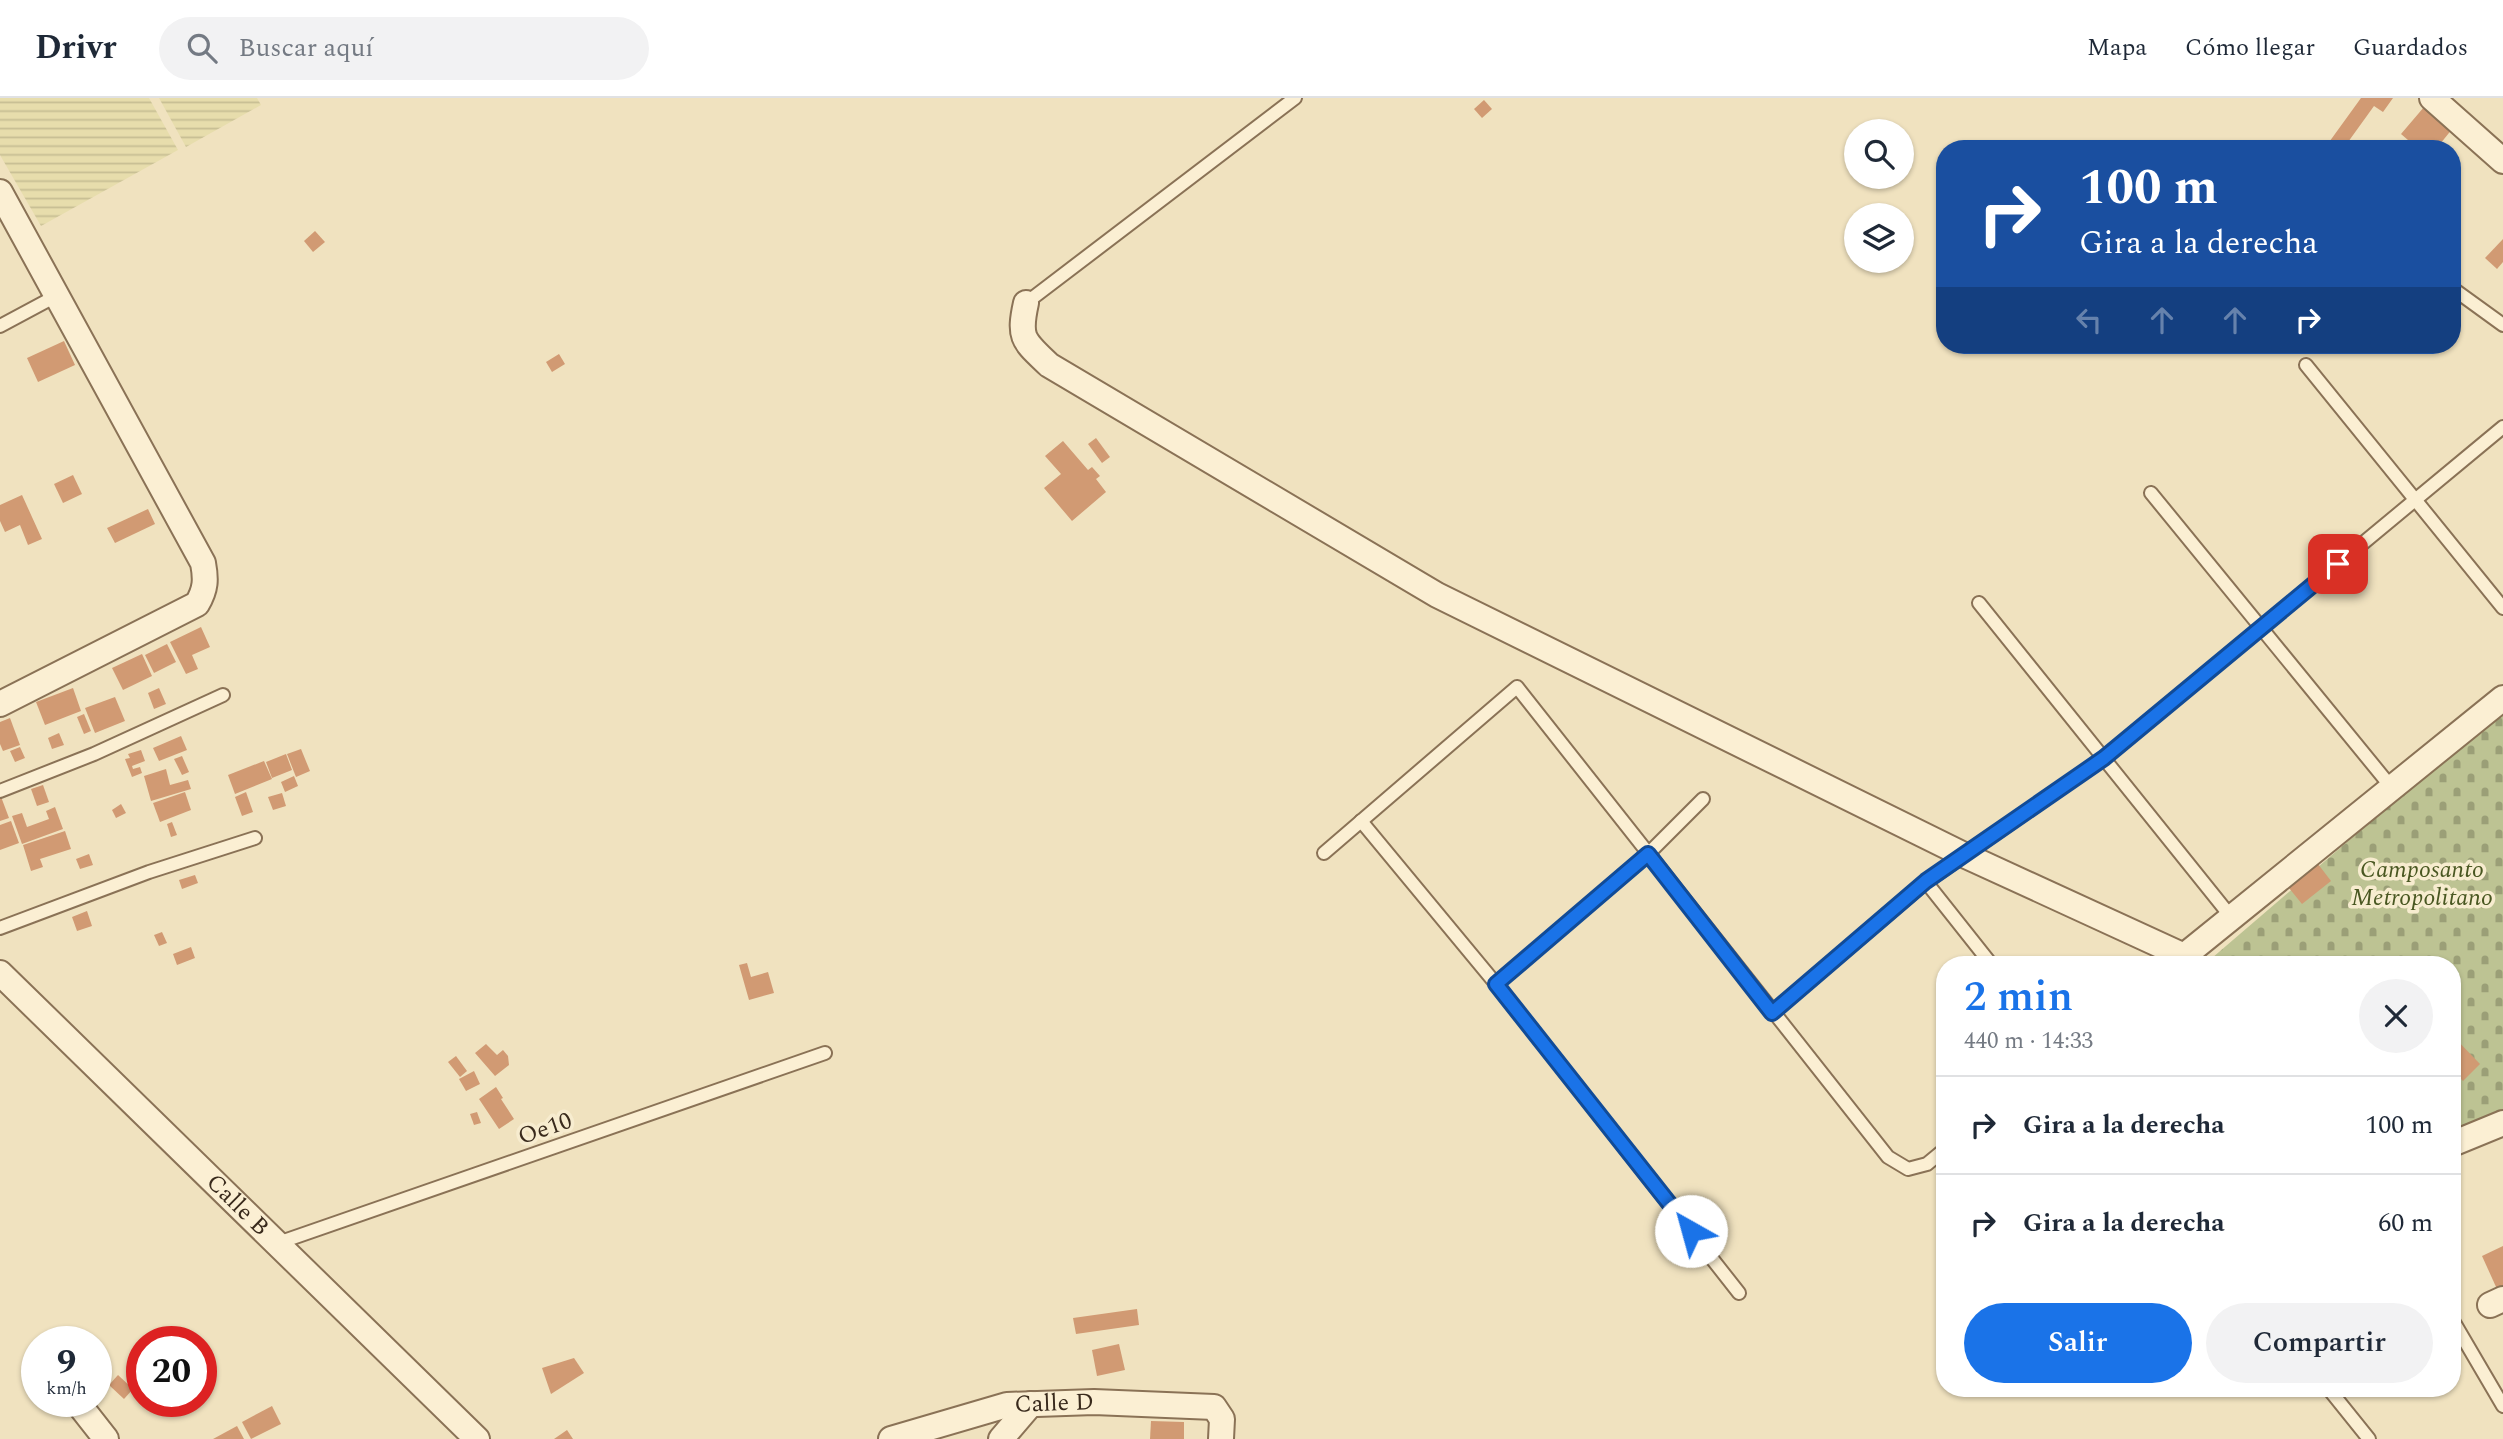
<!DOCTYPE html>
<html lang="es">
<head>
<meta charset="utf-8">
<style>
  :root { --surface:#fff; --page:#f2f2f3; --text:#1f2937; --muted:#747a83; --line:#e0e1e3; --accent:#1a73e8 }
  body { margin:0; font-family:Spectral,serif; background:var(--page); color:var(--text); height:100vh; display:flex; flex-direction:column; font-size:26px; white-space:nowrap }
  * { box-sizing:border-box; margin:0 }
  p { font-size:23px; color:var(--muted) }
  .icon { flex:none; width:38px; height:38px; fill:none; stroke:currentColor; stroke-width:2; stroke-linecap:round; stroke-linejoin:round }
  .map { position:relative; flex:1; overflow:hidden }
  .side { position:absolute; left:1936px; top:858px; width:525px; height:441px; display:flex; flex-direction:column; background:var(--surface); border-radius:28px; box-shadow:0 2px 5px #0004 }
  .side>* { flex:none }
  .hud { position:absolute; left:1936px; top:42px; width:525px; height:214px; border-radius:28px; box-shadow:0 2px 5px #0004; background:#1a4fa0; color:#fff; overflow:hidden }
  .fabs { position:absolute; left:1844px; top:21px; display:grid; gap:14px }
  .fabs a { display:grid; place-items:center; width:70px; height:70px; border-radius:50%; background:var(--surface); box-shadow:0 2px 5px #0004; font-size:35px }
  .speed { position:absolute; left:21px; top:1228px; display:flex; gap:14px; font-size:35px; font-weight:700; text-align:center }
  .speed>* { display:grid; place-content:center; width:91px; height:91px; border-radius:50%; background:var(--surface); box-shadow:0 2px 5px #0004; line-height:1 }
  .speed small { font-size:18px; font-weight:400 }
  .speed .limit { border:10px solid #d22; background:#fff; color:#111 }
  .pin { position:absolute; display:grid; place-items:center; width:60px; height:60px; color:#fff; margin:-30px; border-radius:14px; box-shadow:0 4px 10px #0006 }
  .me { position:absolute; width:77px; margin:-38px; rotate:322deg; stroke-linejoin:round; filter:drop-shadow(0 0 5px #0008) }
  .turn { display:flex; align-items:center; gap:24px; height:147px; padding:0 28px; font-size:32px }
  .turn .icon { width:91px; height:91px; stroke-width:2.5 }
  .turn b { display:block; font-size:49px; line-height:60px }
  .lanes { display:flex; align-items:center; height:66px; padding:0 28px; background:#0003; justify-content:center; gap:35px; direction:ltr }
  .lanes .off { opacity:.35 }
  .round { display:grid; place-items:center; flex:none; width:74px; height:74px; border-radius:37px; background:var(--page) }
  .overview { display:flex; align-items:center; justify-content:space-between; height:119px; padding:0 28px }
  h1 { font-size:42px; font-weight:600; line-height:52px; color:var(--accent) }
  .primary-button { display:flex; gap:14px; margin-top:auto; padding:14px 28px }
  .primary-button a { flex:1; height:80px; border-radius:42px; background:var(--accent); color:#fff; font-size:28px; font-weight:600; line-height:80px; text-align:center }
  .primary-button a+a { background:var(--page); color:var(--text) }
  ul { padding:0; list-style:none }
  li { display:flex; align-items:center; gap:21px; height:98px; padding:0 28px; border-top:2px solid var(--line) }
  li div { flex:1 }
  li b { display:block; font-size:26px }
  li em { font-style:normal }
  header { display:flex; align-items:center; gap:42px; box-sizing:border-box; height:98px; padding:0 35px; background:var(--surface); border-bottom:2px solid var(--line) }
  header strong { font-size:33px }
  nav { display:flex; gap:38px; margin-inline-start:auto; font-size:24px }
  .search { width:490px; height:63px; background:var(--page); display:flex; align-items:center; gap:18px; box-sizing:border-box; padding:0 24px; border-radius:38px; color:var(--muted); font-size:26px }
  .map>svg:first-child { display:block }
  .farmland { fill:url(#farmland-rules) }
  .cemetery { fill:url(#cemetery-stones) }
  .building { fill:#d19a73 }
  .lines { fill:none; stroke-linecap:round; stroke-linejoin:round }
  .lane-casing { stroke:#8a7256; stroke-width:16 }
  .street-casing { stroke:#8a7256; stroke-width:28 }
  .lane { stroke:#fbefd3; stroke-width:12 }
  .street { stroke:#fbefd3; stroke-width:24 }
  .route-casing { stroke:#114b97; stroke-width:18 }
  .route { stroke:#1a73e8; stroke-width:12 }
  .labels { text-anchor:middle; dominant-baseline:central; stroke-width:7; stroke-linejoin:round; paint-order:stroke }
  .park-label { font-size:24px; font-style:italic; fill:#495721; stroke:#f7eccf }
  .street-label { font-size:24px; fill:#392a1c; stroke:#f7eccf }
</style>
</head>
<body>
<header>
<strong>Drivr</strong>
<div class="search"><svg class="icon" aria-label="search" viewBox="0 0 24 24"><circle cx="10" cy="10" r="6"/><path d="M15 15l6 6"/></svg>Buscar aquí</div>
<nav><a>Mapa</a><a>Cómo llegar</a><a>Guardados</a></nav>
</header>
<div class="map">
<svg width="2503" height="1341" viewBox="0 0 2503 1341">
  <defs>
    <pattern id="farmland-rules" width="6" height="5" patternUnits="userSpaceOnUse" patternTransform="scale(1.75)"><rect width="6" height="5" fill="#e7ddac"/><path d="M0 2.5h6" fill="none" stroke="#c7be93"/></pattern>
    <pattern id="cemetery-stones" width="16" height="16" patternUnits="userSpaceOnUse" patternTransform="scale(1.75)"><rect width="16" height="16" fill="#bdc393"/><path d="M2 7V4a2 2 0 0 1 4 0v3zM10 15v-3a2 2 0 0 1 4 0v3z" fill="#9b9f77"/></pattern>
  </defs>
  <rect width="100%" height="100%" fill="#f0e2bf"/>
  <g class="farmland">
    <polygon points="0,0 149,0 178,52 41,128 0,57"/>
    <polygon points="159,0 257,0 261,7 186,49"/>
  </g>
  <polygon class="cemetery" points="2503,610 2503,1030 2452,1055 2452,866 2205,866"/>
  <g class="building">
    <polygon points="2361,0 2393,0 2383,14 2374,8 2343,51 2333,51 2327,47"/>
    <polygon points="1484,2 1492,11 1482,20 1474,11"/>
    <polygon points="2430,2 2457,25 2436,51 2413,51 2415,48 2401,36"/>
    <polygon points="315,133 325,144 313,154 304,143"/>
    <polygon points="2503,141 2503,164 2497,171 2485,160"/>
    <polygon points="64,243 75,267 38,284 27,260"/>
    <polygon points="559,256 565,266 552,274 546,264"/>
    <polygon points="1096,340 1110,359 1102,365 1088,346"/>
    <polygon points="1063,343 1088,372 1092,369 1100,378 1096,381 1106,394 1072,423 1044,390 1061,376 1045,358"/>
    <polygon points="73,377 82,396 63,405 54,386"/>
    <polygon points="22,397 42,441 28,447 20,427 5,434 0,423 0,407"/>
    <polygon points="148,411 155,426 115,445 107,430"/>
    <polygon points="201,529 210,549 192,557 198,571 186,576 170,544"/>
    <polygon points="167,546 176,564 154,575 145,557"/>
    <polygon points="142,556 152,578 123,592 112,570"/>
    <polygon points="73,590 81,613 45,627 36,604"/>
    <polygon points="159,590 166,606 154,611 148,595"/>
    <polygon points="115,599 125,623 95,635 85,610"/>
    <polygon points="84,616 91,633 84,636 77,619"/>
    <polygon points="10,620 20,647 3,653 0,646 0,624"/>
    <polygon points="59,635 64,647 52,651 48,640"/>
    <polygon points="181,638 187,652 159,663 153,650"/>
    <polygon points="20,649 25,660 15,664 10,653"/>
    <polygon points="301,651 310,673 296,679 287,656"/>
    <polygon points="141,652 145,663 132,668 133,671 140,669 142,675 132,679 125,661 130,660 128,656"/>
    <polygon points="286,656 292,672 272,680 266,664"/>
    <polygon points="182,658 189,674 182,677 174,661"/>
    <polygon points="264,663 272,681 235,696 228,677"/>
    <polygon points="166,671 170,687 188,682 191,691 151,703 144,678"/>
    <polygon points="294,678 298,688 285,694 281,684"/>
    <polygon points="43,687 49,704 37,708 31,691"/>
    <polygon points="185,694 191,712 160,724 153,705"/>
    <polygon points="246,694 253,714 242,718 235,699"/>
    <polygon points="282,695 286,708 273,712 268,699"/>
    <polygon points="0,696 9,720 0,723"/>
    <polygon points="121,706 126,715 116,720 112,712"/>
    <polygon points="55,709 63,731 22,746 12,718 22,715 27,729 49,721 46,713"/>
    <polygon points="11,723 19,745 0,752 0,727"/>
    <polygon points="172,724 177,737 171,739 167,726"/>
    <polygon points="65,733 71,751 40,761 43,769 31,773 23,747"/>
    <polygon points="89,756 93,767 80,771 76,761"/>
    <polygon points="2318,766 2331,783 2302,806 2289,790"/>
    <polygon points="195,777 198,785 182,791 179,782"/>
    <polygon points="87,813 92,828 77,833 72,819"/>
    <polygon points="162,834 167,845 159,848 154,837"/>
    <polygon points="191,849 195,860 177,867 173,856"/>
    <polygon points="747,865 751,879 768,874 774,895 749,902 739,867"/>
    <polygon points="2452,937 2480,966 2463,983 2452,972"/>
    <polygon points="486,946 497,957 503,952 508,958 509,967 495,978 475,955"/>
    <polygon points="456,958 467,973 460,979 448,964"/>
    <polygon points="474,973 480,986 466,993 459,981"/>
    <polygon points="496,989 503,1000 501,1001 514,1021 499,1031 479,1001"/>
    <polygon points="477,1014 481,1025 474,1027 470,1016"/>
    <polygon points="2503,1148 2503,1188 2497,1191 2482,1158"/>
    <polygon points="1137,1211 1139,1227 1076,1236 1073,1220"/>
    <polygon points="82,1232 90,1242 87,1244 75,1244 72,1240"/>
    <polygon points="1119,1246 1125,1272 1097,1278 1092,1252"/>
    <polygon points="574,1260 584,1275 551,1296 542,1270"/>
    <polygon points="118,1277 133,1291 124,1301 109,1287"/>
    <polygon points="272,1308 281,1326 251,1341 242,1324"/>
    <polygon points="1151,1323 1184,1324 1184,1341 1150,1341"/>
    <polygon points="237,1328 244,1341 213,1341"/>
    <polygon points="567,1332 573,1341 554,1341"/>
  </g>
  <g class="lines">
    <defs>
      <g id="lane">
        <polyline points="2452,190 2503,227"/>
        <polyline points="1026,205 1295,0"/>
        <polyline points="0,228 56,198"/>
        <polyline points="2306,267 2503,510"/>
        <polyline points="2151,395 2392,690"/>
        <polyline points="1979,505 2232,820"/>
        <polyline points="0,693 94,656 223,597"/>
        <polyline points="1361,723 1496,886 1739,1195"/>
        <polyline points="1324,755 1517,589 1888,1059 1908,1071 1927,1066 1944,1052"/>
        <polyline points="1926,784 1991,866"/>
        <polyline points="0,830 149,774 255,740"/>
        <polyline points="1496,886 1648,756 1703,701"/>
        <polyline points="1772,915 1926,784 2104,660 2503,329"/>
        <polyline points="278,1145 825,955"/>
        <polyline points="2452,1221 2503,1308"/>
        <polyline points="2328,1290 2369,1341"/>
      </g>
      <g id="street">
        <polyline points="2432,0 2503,63"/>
        <path d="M0 94 203 465C206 481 206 491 197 506L0 606"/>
        <path d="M1026 205C1018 241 1024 243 1049 267L1437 497 1964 757 2184 858"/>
        <polyline points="2180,866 2184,858 2503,600"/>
        <path id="s1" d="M0 875 477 1341"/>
        <polyline points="2452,1046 2503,1025"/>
        <polyline points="2490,1207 2503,1201"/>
        <polyline points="77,1304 106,1341"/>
        <path id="s2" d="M891 1341 1007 1307 1094 1304 1214 1309 1222 1321 1221 1341"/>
        <polyline points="1001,1341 1031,1306"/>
      </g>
    </defs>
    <use href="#lane" class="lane-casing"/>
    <use href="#street" class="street-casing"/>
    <use href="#lane" class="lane"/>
    <use href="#street" class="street"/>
  </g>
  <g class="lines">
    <defs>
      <polyline id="route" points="1691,1133 1496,886 1648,756 1772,915 1926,783 2104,660 2338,466"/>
    </defs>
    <use href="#route" class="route-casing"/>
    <use href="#route" class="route"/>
  </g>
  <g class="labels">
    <g class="park-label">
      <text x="2422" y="772">Camposanto<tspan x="2422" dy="28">Metropolitano</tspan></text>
    </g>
    <g class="street-label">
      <text transform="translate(545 1031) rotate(-19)">Oe10</text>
      <text stroke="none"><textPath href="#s1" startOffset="332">Calle B</textPath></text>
      <text stroke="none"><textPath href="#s2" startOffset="168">Calle D</textPath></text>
    </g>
  </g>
</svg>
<div class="fabs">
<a><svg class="icon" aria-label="search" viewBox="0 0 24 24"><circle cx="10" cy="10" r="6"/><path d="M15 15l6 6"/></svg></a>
<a><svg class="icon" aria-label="layers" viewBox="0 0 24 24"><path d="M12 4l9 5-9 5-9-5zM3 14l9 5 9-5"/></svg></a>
</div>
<div class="speed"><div>9<small>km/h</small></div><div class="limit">20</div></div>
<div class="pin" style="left:2338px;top:466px;background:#d93025"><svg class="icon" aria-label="arrive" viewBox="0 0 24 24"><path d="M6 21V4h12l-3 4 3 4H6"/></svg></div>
<svg class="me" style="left:1691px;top:1133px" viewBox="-20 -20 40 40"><circle r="19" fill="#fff"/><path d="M0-13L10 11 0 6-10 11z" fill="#1a73e8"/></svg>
<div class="hud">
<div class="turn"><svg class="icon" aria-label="right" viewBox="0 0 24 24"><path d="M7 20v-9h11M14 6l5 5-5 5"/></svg><div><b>100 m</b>Gira a la derecha</div></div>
<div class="lanes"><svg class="icon off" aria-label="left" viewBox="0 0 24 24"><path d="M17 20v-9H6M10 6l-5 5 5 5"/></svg><svg class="icon off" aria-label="ahead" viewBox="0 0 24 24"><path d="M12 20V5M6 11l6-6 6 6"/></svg><svg class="icon off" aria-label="ahead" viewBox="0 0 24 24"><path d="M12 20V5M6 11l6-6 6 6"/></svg><svg class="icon" aria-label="right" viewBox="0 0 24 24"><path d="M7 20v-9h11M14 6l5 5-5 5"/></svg></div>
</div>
<section class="side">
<div class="overview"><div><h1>2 min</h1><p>440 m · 14:33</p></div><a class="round"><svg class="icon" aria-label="close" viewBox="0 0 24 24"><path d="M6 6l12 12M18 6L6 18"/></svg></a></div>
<ul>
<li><svg class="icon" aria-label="right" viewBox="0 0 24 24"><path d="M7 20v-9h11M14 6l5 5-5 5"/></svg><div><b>Gira a la derecha</b></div><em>100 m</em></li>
<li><svg class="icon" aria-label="right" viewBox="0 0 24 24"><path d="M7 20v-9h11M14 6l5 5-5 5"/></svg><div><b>Gira a la derecha</b></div><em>60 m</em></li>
</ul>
<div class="primary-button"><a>Salir</a><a>Compartir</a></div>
</section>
</div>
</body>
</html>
